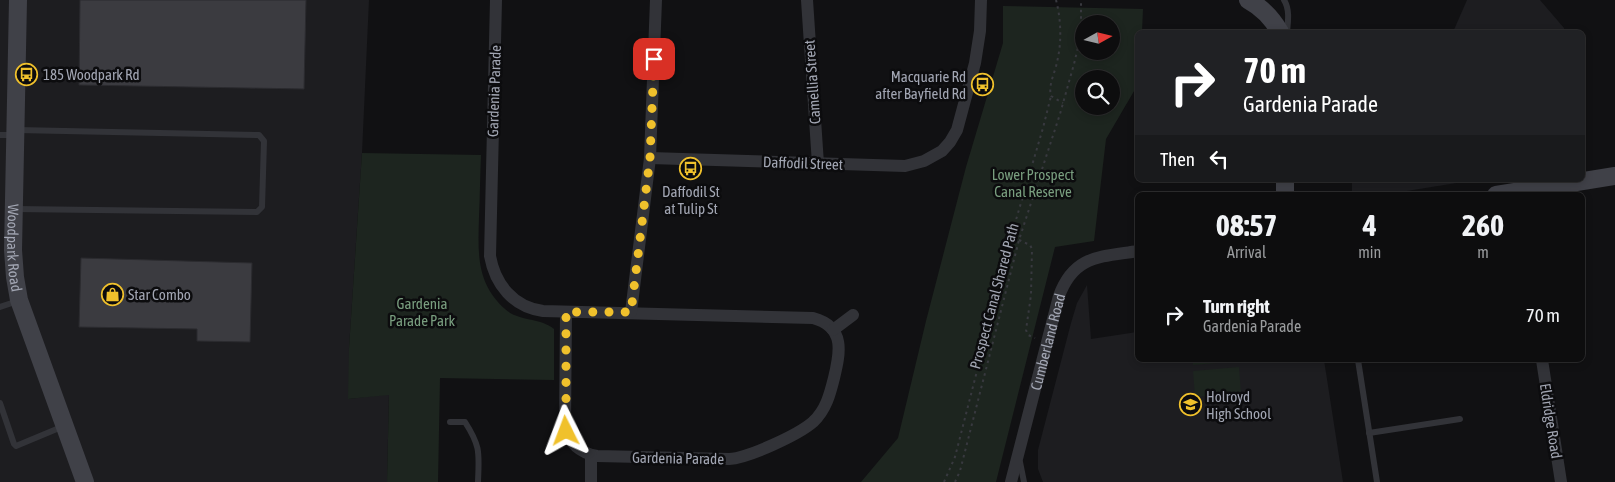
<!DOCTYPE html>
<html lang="en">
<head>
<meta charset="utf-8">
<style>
  :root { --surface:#0d0d0e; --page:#1b1b1c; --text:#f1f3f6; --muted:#9a9c9e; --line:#2d2d2e }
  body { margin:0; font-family:"Asap Condensed",sans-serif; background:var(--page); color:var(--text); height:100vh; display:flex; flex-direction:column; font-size:19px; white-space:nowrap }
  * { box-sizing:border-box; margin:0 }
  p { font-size:16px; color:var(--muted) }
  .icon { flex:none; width:28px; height:28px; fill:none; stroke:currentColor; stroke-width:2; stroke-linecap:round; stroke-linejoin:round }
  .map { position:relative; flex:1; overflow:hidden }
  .sheet { position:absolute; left:1135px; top:192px; width:450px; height:170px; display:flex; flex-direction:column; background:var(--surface); border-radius:8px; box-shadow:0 2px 8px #0003,0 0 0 1px var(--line) }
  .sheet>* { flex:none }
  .top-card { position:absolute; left:1135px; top:30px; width:450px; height:152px; border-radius:8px; box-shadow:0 2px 8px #0003,0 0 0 1px var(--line); background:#202124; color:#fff; overflow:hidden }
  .needle { width:32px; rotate:82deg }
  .fabs { position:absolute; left:1075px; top:15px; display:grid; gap:10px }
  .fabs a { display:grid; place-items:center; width:45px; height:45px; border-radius:50%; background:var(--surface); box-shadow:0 2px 8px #0003,0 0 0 1px var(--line); font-size:25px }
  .pin { position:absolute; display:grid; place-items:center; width:42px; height:42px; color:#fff; margin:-21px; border-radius:10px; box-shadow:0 2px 8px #0006 }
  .me { position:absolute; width:55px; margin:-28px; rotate:357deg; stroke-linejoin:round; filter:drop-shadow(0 0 4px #0008) }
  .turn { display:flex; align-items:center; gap:18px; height:105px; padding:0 25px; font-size:22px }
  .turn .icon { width:65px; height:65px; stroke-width:2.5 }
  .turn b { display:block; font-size:35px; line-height:42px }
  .then { display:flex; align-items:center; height:48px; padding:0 25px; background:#0003; gap:10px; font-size:19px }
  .eta { display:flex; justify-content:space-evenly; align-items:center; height:85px; text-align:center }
  .eta b { font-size:30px; font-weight:700; line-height:35px }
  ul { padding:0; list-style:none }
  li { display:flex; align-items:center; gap:15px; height:75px; padding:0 25px }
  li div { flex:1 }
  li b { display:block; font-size:19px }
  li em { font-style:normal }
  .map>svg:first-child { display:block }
  .built { fill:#1d1d20 }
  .green { fill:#1d251f; fill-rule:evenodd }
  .building { fill:#3b3b40; stroke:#2b2b2f }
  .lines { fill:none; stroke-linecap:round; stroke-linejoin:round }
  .path { stroke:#38393f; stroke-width:2; stroke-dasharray:2.5 4; stroke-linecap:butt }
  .lane { stroke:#323338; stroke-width:6 }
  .street { stroke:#323338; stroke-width:12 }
  .secondary { stroke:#404148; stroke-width:18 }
  .route { stroke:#f0c12c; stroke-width:9; stroke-dasharray:0 16.2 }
  .labels { text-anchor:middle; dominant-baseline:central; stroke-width:5; stroke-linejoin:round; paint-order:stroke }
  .poi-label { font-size:15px; fill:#a2a6b3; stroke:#0c0c0e; text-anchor:start }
  .street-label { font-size:15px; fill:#a2a6b3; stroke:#0c0c0e }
  .park-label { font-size:15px; fill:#799e7f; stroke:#0c0c0e }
</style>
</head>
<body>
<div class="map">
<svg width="1615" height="482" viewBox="0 0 1615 482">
  <rect width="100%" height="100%" fill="#111113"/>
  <g class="built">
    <polygon points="0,0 369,0 362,153 349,348 349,399 389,394 387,482 0,482"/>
    <polygon points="1467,0 1540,0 1564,28 1564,32 1453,32"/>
    <polygon points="1352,180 1475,180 1382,195 1352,195"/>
    <polygon points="1087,285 1091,339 1137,332 1138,360 1324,360 1343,482 1043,482 1038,469 1038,450 1071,323 1077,303"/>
  </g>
  <g class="green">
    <path d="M1003 6 1143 9 1142 32H1138L1137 86 1106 139 1094 241 1055 247 996 482H861L898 438 926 321 966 167 1003 43ZM1084 24H1111V51H1084ZM1084 79H1111V106H1084Z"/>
    <path d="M362 153 481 155C480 176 480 196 479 217 478 253 476 283 505 309 519 322 540 317 554 329V380L440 378 438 482H387L389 395 348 399 349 348Z"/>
    <polygon points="1193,360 1240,360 1240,361 1193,365"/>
    <polygon points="1239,367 1241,393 1195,397 1193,371"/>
  </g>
  <g class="building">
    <polygon points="80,0 306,0 304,89 79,85"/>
    <polygon points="81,258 252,263 250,342 197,341 197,329 79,327"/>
  </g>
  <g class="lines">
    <g class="path">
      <path d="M1056 0C1061 19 1062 42 1057 62 1055 73 1048 85 1051 96L1063 103"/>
      <polyline points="1019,240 1030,245 1032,249 1031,295 1026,330 1028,335 1035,338"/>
      <polyline points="944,482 955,457 1013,230 1043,128 1051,96"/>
      <polyline points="955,482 960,471 1019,240 1060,114 1074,64 1081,35 1081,0"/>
    </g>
    <g class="lane">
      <path d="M1284 0C1290 9 1288 22 1287 32"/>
      <polyline points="0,135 14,135"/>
      <polyline points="15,209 257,212 262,207 264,141 259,135 17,130"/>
      <polyline points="0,307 18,301"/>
      <polyline points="1358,360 1377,482"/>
      <polyline points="0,403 14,444 16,446 64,426"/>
      <path d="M450 422H465C481 447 479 453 478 482"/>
      <polyline points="1369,433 1460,419"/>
      <polyline points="1020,462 1024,482"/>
    </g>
    <g class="street">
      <path d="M496 0 490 256C495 284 513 307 543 311L813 318C846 327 840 353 834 378 830 394 826 410 813 422 798 435 748 458 729 459L597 456C580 453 569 443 565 426L566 312"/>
      <polyline points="807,0 818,164"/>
      <polyline points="650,158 905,166 924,161 942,151 950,142 957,130 975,63 980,31 981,0"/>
      <polyline points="631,312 650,158 656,0"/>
      <polyline points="833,330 853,315"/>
      <polyline points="1542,360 1561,482"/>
      <polyline points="591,482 591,455"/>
      <path id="s1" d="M1011 482 1059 296C1074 255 1100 257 1138 251"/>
    </g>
    <g class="secondary">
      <path id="s2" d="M18 0 13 250 15 277 19 300 85 482"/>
      <path d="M1248 0C1263 8 1272 18 1280 32"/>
      <polyline points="1285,195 1285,180"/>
      <polyline points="1496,195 1615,176"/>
    </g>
  </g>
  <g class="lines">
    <polyline class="route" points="566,431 566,312 631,312 650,158 654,59"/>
  </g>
  <defs>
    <symbol id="bus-ring" viewBox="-11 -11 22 22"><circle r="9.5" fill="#0c0c0e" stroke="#f0c12c" stroke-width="1.5"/><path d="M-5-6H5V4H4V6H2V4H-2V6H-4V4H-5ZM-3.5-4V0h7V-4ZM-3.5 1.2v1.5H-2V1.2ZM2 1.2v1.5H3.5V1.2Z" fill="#f0c12c"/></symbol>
    <symbol id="shop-ring" viewBox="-11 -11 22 22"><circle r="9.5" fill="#0c0c0e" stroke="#f0c12c" stroke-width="1.5"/><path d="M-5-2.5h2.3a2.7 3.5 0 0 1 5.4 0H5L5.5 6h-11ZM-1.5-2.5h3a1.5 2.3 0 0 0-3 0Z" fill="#f0c12c"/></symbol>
    <symbol id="school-ring" viewBox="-11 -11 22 22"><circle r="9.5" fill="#0c0c0e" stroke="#f0c12c" stroke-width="1.5"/><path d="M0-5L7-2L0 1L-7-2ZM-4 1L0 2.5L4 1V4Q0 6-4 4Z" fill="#f0c12c"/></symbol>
  </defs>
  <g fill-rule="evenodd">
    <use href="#bus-ring" x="14" y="62" width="25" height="25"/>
    <use href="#bus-ring" x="970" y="72" width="25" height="25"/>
    <use href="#bus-ring" x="678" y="156" width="25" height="25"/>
    <use href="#shop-ring" x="100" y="282" width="25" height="25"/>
    <use href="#school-ring" x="1178" y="392" width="25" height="25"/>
  </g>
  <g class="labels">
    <g class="poi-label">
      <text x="43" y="74">185 Woodpark Rd</text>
      <text x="966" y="76" text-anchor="end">Macquarie Rd<tspan x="966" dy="17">after Bayfield Rd</tspan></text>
      <text x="691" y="191" text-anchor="middle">Daffodil St<tspan x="691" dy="17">at Tulip St</tspan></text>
      <text x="128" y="294">Star Combo</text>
      <text x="1206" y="396">Holroyd<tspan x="1206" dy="17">High School</tspan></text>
    </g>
    <g class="street-label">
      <text transform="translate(812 82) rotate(-94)">Camellia Street</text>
      <text transform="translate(494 91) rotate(-88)">Gardenia Parade</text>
      <text transform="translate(803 163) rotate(2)">Daffodil Street</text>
      <text stroke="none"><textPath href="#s2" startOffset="248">Woodpark Road</textPath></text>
      <text transform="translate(994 296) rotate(-75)">Prospect Canal Shared Path</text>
      <text stroke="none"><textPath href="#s1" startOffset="145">Cumberland Road</textPath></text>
      <text transform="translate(1551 421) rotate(81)">Eldridge Road</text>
      <text transform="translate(678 458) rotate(1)">Gardenia Parade</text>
    </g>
    <g class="park-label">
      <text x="1033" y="174">Lower Prospect<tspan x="1033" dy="17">Canal Reserve</tspan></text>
      <text x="422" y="303">Gardenia<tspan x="422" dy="17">Parade Park</tspan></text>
    </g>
  </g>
</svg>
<div class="fabs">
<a><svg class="needle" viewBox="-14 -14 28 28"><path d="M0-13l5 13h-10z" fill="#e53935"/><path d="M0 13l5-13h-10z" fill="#9a9c9e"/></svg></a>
<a><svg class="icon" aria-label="search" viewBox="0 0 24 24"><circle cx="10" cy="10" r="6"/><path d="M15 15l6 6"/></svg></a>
</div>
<div class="pin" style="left:654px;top:59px;background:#d93025"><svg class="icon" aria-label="arrive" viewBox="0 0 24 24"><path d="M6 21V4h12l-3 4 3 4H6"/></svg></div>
<svg class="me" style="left:566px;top:431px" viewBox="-20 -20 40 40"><path d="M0-17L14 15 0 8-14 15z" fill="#f0c12c" stroke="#fff" stroke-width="4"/></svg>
<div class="top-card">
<div class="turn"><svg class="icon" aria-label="right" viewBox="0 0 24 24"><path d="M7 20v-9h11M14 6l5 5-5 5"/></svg><div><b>70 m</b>Gardenia Parade</div></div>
<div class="then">Then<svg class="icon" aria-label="left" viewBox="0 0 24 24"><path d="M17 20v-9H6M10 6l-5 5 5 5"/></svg></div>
</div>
<section class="sheet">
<div class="eta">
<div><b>08:57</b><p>Arrival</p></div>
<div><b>4</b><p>min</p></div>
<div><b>260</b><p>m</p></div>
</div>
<ul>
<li><svg class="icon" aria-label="right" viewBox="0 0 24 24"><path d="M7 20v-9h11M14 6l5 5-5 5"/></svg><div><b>Turn right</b><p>Gardenia Parade</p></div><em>70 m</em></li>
</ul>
</section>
</div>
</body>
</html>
